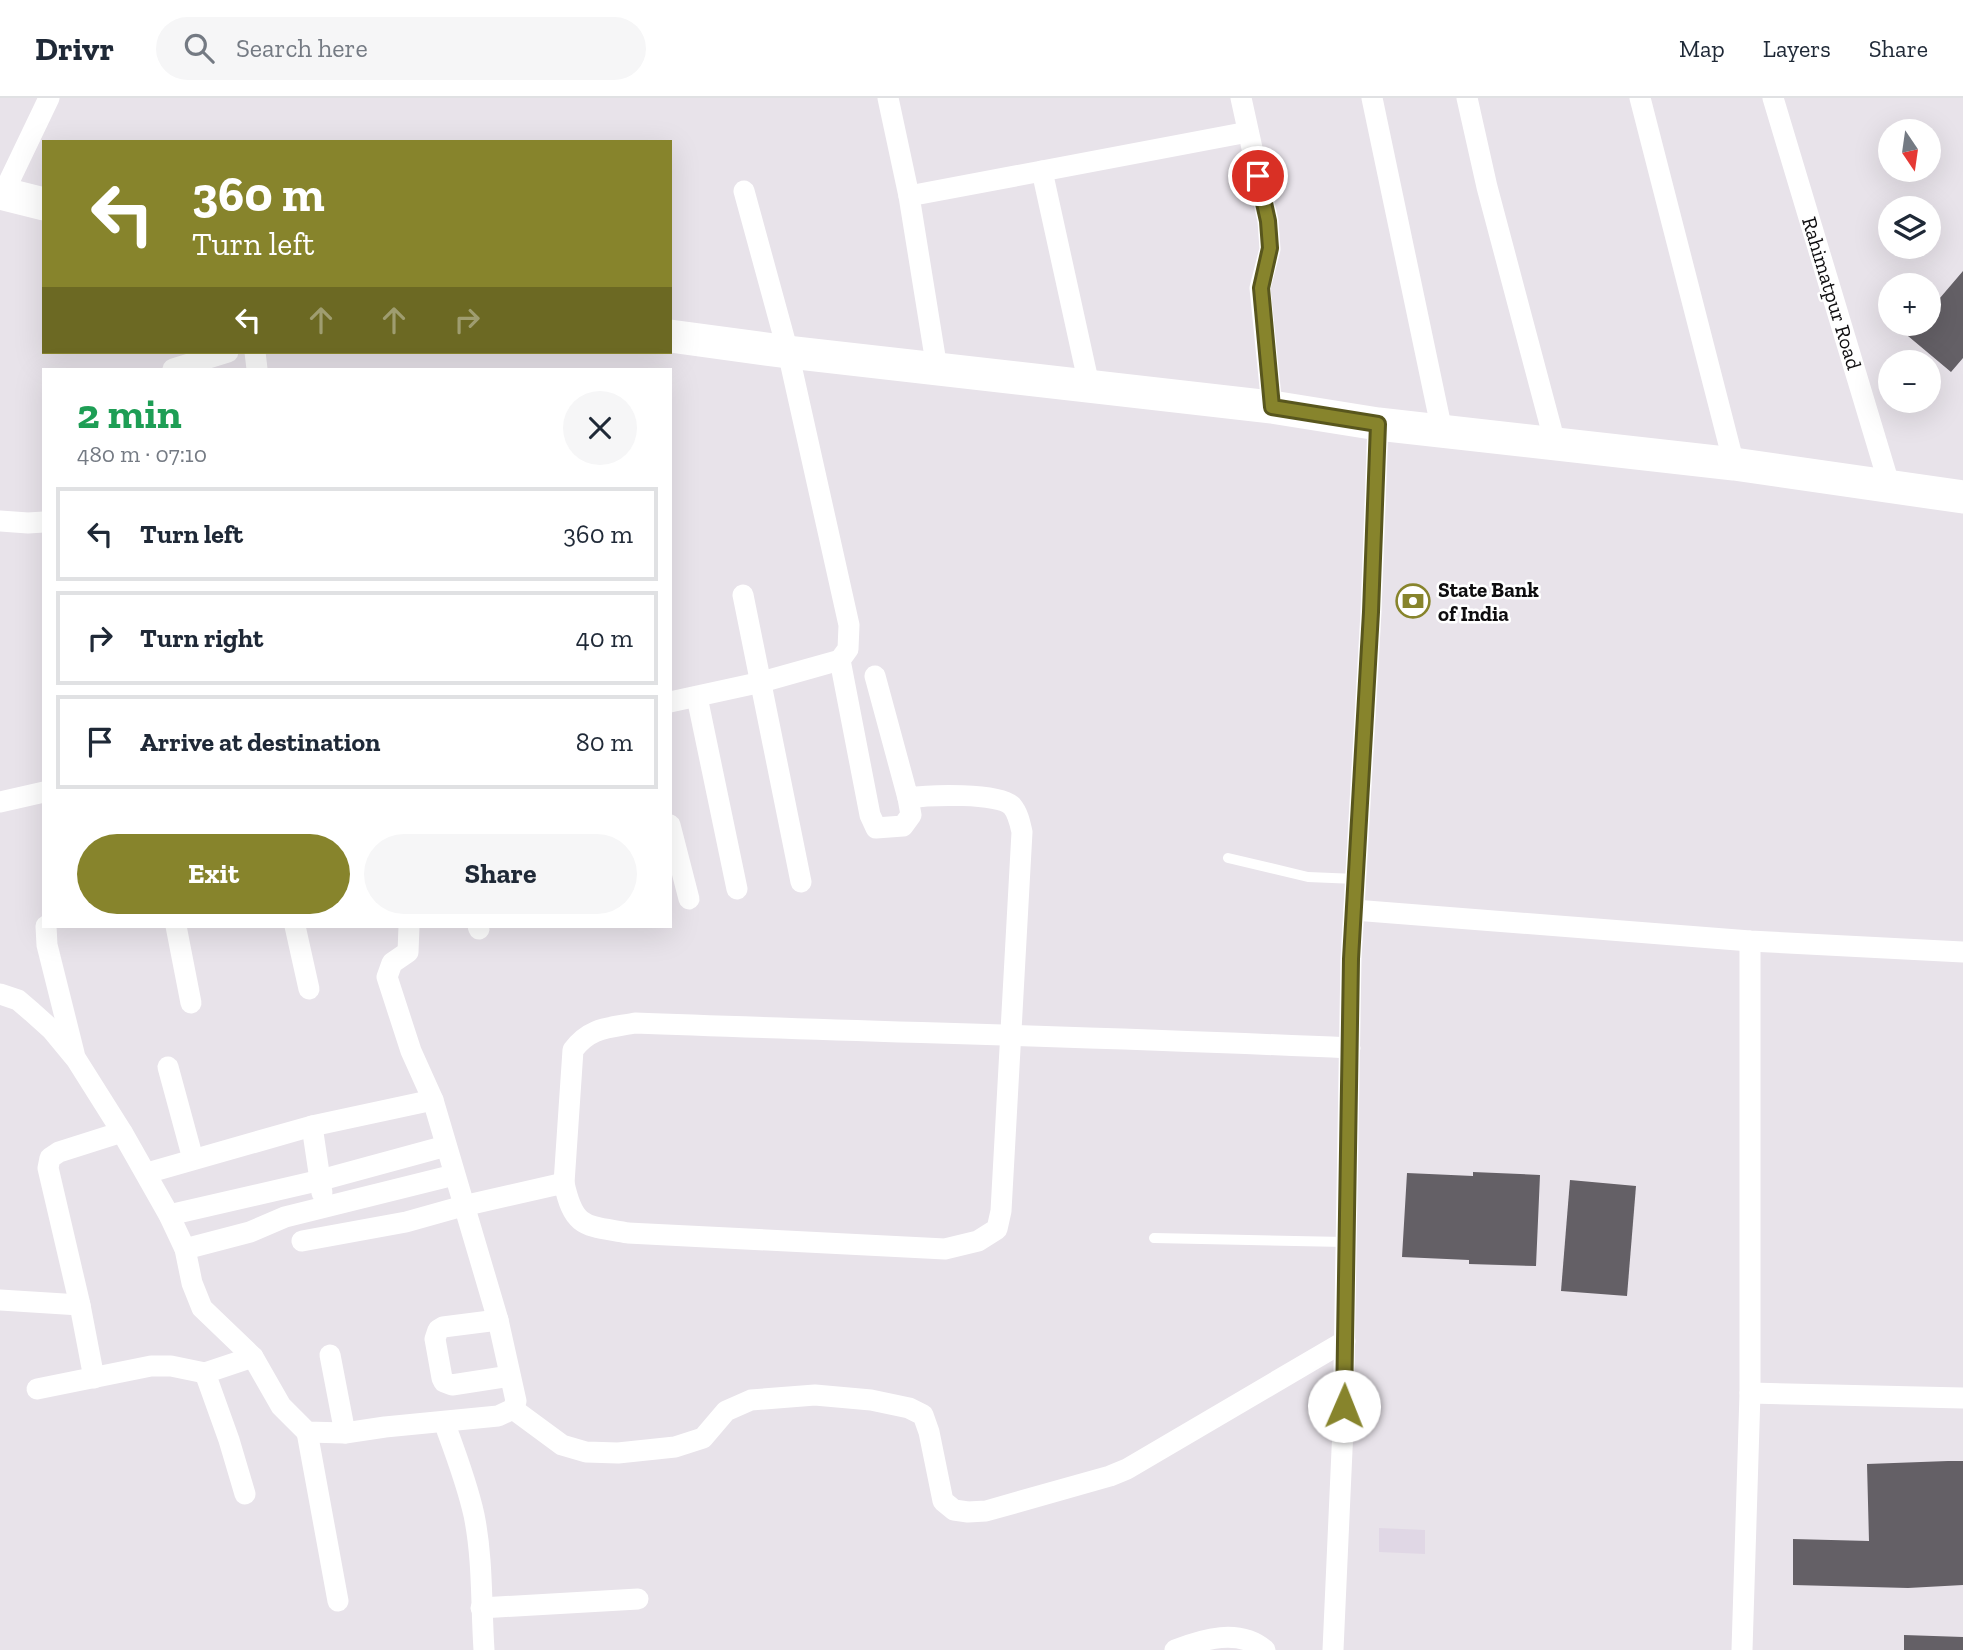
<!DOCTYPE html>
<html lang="en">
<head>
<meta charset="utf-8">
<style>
  :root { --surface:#fff; --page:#f6f6f7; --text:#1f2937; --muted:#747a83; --line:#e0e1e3; --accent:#87842c }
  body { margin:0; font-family:"Zilla Slab",serif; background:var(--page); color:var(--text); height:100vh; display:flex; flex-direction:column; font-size:26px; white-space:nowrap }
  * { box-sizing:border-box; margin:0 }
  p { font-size:23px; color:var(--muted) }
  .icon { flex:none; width:38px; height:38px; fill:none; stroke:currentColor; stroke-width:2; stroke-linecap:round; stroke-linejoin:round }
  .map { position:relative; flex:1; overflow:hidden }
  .side { position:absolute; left:42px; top:270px; width:630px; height:560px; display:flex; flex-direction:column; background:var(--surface); border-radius:0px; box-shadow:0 7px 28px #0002 }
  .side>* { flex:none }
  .hud { position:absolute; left:42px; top:42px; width:630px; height:214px; border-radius:0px; box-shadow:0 7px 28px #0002; background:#87842c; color:#fff; overflow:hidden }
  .needle { width:46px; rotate:167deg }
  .tools { position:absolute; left:1878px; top:21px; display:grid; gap:14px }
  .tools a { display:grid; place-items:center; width:63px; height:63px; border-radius:50%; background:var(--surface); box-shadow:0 7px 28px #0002; font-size:35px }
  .pin { position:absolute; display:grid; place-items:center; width:60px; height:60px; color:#fff; margin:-30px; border:4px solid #fff; border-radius:50%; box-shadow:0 2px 7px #0007 }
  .me { position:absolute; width:77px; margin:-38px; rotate:1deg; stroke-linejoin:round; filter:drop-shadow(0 0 5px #0008) }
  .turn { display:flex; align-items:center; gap:24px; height:147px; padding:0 35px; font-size:32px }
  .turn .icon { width:91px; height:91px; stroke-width:2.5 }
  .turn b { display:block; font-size:49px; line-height:60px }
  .lanes { display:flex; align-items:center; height:66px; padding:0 35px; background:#0003; justify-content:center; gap:35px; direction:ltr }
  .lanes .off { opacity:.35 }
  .round { display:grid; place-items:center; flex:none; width:74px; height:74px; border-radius:37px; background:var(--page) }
  .summary { display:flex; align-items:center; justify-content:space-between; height:119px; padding:0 35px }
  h1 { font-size:42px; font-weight:800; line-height:52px; color:#1e9e55 }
  .action { display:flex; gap:14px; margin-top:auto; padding:14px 35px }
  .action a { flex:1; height:80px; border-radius:42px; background:var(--accent); color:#fff; font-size:28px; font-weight:800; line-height:80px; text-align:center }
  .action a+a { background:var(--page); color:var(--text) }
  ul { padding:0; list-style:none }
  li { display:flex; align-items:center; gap:21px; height:94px; margin:0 14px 10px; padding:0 21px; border:4px solid var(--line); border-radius:0px }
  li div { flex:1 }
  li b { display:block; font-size:26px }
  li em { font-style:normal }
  header { display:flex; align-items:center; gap:42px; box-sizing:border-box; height:98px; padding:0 35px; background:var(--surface); border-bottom:2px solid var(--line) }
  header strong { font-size:33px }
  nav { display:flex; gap:38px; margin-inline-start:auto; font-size:24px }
  .search { width:490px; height:63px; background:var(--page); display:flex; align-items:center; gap:18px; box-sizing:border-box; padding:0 24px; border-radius:38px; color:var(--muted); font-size:26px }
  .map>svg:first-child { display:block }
  .built { fill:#e0d7e5 }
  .building { fill:#646066 }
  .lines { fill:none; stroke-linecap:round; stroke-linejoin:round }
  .service { stroke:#fff; stroke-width:10 }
  .minor { stroke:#fff; stroke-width:21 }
  .primary { stroke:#fff; stroke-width:33 }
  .route-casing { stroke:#58561d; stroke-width:18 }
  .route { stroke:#87842c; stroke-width:12 }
  .labels { text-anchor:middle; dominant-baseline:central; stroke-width:5; stroke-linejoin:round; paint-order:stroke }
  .street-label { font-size:21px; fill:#0e0d0f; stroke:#fff }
  .poi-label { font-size:21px; font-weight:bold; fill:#0e0d0f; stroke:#fff; text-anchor:start }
</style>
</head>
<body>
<header>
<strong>Drivr</strong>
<div class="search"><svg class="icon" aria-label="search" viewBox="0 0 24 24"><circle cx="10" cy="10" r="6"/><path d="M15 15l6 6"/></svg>Search here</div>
<nav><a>Map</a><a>Layers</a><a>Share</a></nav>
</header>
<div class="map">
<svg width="1963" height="1552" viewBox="0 0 1963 1552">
  <rect width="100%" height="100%" fill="#e8e3ea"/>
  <polygon class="built" points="1379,1430 1425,1432 1425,1456 1379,1454"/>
  <g class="building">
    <polygon points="1963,173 1963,260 1951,274 1908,238 1919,226 1928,226 1928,214"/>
    <polygon points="1473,1074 1540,1077 1536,1168 1469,1166 1469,1162 1402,1159 1407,1075 1473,1078"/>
    <polygon points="1570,1082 1636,1088 1627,1198 1561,1193"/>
    <polygon points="1948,1363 1963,1363 1963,1487 1908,1490 1793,1487 1793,1441 1869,1443 1867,1366"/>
    <polygon points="1904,1537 1963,1539 1963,1552 1904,1552"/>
  </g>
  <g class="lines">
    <g class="service">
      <polyline points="1228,760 1308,779 1356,781"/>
      <polyline points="1154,1140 1345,1144"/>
    </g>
    <g class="minor">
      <polyline points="888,0 909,98 937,271"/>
      <polyline points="1241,0 1268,123 1270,151 1260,190 1272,309"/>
      <polyline points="1372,0 1442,333"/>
      <polyline points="1467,0 1487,89 1555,345"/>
      <polyline points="1640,0 1734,366"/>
      <polyline points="1773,0 1890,389"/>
      <polyline points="744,93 788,254 849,527 848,551 840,562 870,717 876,730 903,728 911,717 908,700"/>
      <polyline points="3,96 49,0"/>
      <polyline points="909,98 1042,73"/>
      <polyline points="255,254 257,271"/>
      <polyline points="173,271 228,254"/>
      <polyline points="1089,287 1042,73 1248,34"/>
      <polyline points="0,423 28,425 44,424"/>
      <polyline points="743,497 801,784"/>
      <polyline points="697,599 737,791"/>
      <polyline points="670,604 762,584 840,562"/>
      <polyline points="0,704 44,694"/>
      <polyline points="670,727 689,801"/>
      <polyline points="1354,812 1750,843 1963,854"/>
      <polyline points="46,828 47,847 74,955"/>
      <polyline points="176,828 191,905"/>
      <polyline points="295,828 309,891"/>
      <polyline points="478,828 479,831"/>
      <polyline points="0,896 18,902 32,914 52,932 76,961 122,1034 169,1117 185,1151 192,1185 202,1210 253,1259 281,1308 307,1334 345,1335 385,1329 498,1318 513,1311 516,1303 498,1222 433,1002 411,953 387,879 392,865 408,854 409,828"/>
      <polyline points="168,969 193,1061"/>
      <polyline points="147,1075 312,1028"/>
      <path d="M564 1085 573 952C590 929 609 930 635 925 873 934 1112 939 1350 950"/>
      <polyline points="322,1095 312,1028 433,1002"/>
      <polyline points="169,1117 321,1082 446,1048"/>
      <path d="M302 1143 406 1124 463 1108 564 1085C574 1131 585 1127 628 1135L945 1151 978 1143 997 1131 1001 1113 1022 734C1020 725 1018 715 1012 708 999 694 928 697 908 700L875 578"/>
      <polyline points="185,1151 250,1134 285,1119 454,1077"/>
      <polyline points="0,1202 80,1207"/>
      <polyline points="498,1222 443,1229 438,1232 435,1241 442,1280 444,1284 452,1287 510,1278"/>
      <polyline points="330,1257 345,1335"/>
      <polyline points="94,1280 80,1207 48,1070 50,1060 59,1054 122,1034"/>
      <polyline points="37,1291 151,1268 171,1268 205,1275"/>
      <polyline points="1750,1295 1963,1300"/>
      <polyline points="513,1311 562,1347 586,1354 618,1355 675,1349 703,1340 726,1313 751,1302 815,1297 871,1302 909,1310 923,1317 929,1334 943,1403 954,1412 968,1414 986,1413 1110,1378 1127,1371 1345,1243"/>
      <path d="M444 1324C455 1354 467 1385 474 1417 483 1461 481 1507 484 1552"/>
      <polyline points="307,1334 338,1503"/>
      <polyline points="245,1396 229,1342 205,1275 253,1259"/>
      <polyline points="481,1510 638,1501"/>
      <path d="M1175 1552C1203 1541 1239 1530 1265 1552"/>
      <polyline points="1333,1552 1343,1330 1351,861 1371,514 1378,326"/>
      <polyline points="1742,1552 1750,1295 1750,843"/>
    </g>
    <g class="primary">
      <polyline points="0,95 44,106"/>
      <polyline points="670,238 788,254 1272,309 1378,326 1734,366 1963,399"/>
    </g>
  </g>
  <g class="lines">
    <defs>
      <polyline id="route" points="1258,78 1268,123 1270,150 1261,190 1272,309 1378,326 1371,514 1351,861 1344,1308"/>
    </defs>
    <use href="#route" class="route-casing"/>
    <use href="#route" class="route"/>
  </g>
  <defs>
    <symbol id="bank-ring" viewBox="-11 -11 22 22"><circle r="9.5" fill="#fff" stroke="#87842c" stroke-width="1.5"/><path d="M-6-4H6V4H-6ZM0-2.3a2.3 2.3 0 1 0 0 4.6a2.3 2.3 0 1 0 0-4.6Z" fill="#87842c"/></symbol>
  </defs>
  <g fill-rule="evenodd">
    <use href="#bank-ring" x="1394" y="484" width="38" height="38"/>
  </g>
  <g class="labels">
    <g class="street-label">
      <text transform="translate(1832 195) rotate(73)">Rahimatpur Road</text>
    </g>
    <g class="poi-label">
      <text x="1438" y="491">State Bank<tspan x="1438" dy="24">of India</tspan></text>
    </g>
  </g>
</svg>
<div class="tools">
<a><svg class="needle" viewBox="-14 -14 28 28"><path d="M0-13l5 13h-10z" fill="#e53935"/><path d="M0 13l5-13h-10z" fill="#747a83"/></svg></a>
<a><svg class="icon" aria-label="layers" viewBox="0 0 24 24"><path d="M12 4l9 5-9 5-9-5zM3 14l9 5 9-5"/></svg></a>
<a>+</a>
<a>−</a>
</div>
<div class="pin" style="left:1258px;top:78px;background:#d93025"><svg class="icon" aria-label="arrive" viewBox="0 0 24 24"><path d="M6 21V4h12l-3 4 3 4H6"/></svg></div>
<svg class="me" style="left:1344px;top:1308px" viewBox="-20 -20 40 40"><circle r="19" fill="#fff"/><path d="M0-13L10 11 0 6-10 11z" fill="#87842c"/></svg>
<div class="hud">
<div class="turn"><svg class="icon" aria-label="left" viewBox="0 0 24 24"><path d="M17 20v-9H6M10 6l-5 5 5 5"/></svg><div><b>360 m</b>Turn left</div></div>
<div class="lanes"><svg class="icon" aria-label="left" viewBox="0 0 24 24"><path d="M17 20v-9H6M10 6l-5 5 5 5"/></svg><svg class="icon off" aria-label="ahead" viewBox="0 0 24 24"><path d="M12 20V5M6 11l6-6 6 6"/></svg><svg class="icon off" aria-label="ahead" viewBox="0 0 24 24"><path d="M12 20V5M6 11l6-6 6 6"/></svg><svg class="icon off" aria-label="right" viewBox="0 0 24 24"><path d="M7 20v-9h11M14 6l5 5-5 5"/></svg></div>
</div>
<section class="side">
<div class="summary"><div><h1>2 min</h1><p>480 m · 07:10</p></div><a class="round"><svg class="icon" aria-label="close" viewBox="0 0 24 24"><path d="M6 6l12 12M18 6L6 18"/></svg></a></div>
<ul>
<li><svg class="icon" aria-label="left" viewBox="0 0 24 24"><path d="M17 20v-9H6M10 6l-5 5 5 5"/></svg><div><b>Turn left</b></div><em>360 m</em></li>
<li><svg class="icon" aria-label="right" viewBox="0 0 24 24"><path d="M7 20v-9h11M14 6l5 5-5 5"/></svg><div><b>Turn right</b></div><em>40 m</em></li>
<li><svg class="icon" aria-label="arrive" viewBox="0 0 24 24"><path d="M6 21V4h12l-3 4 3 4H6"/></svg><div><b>Arrive at destination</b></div><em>80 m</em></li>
</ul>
<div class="action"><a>Exit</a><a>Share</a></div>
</section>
</div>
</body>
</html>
